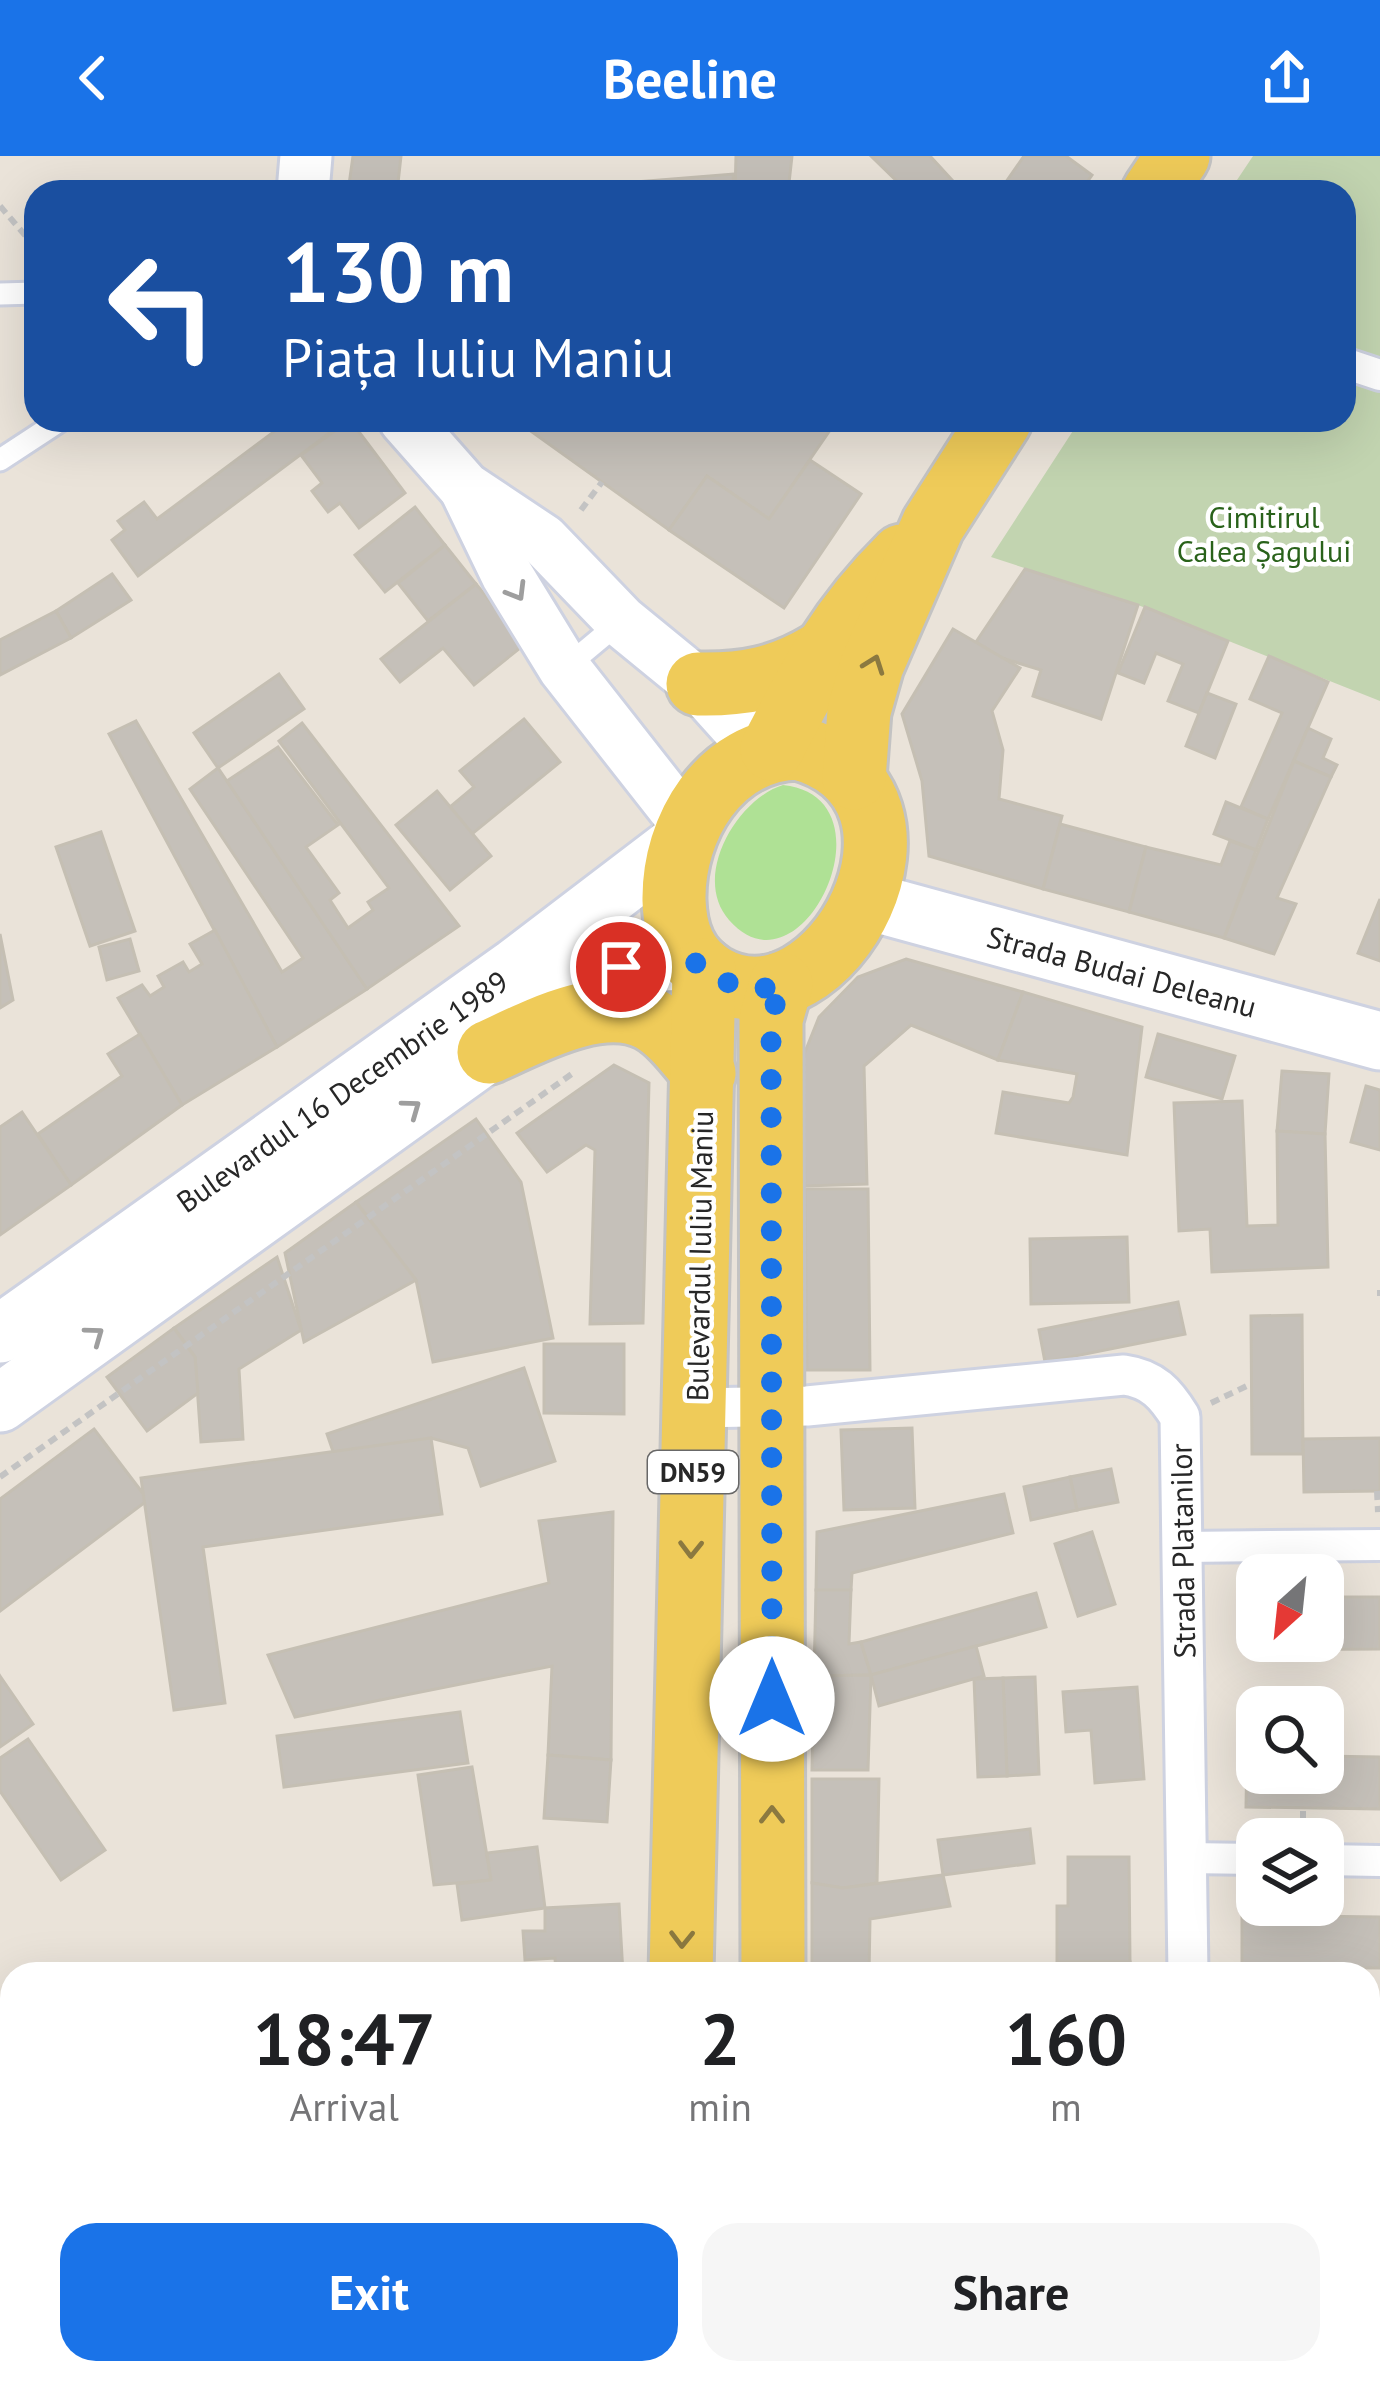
<!DOCTYPE html>
<html lang="en">
<head>
<meta charset="utf-8">
<style>
  :root { --surface:#fff; --page:#f6f6f6; --text:#202124; --muted:#757577; --accent:#1a73e8 }
  body { margin:0; font-family:"PT Sans",sans-serif; background:var(--page); color:var(--text); height:100vh; display:flex; flex-direction:column; font-size:45px; white-space:nowrap }
  * { box-sizing:border-box; margin:0 }
  p { font-size:39px; color:var(--muted) }
  .icon { flex:none; width:66px; height:66px; fill:none; stroke:currentColor; stroke-width:2; stroke-linecap:round; stroke-linejoin:round }
  .map { position:relative; flex:1; overflow:hidden }
  .panel { position:absolute; left:0px; top:1806px; width:1380px; height:423px; display:flex; flex-direction:column; background:var(--surface); border-radius:36px 36px 0 0; box-shadow:0 12px 48px #0002 }
  .panel>* { flex:none }
  .banner { position:absolute; left:24px; top:24px; width:1332px; height:252px; border-radius:36px; box-shadow:0 12px 48px #0002; background:#1a4fa0; color:#fff; overflow:hidden }
  .needle { width:78px; rotate:207deg }
  .controls { position:absolute; left:1236px; top:1398px; display:grid; gap:24px }
  .controls a { display:grid; place-items:center; width:108px; height:108px; border-radius:24px; background:var(--surface); box-shadow:0 12px 48px #0002; font-size:60px }
  .pin { position:absolute; display:grid; place-items:center; width:102px; height:102px; color:#fff; margin:-51px; border:6px solid #fff; border-radius:50%; box-shadow:0 3px 12px #0007 }
  .me { position:absolute; width:132px; margin:-66px; rotate:0deg; stroke-linejoin:round; filter:drop-shadow(0 0 9px #0008) }
  .turn { display:flex; align-items:center; gap:42px; height:252px; padding:0 60px; font-size:54px }
  .turn .icon { width:156px; height:156px; stroke-width:2.5 }
  .turn b { display:block; font-size:84px; line-height:102px }
  .eta { display:flex; justify-content:space-evenly; align-items:center; height:204px; text-align:center }
  .eta b { font-size:72px; font-weight:700; line-height:84px }
  .action { display:flex; gap:24px; margin-top:auto; padding:24px 60px }
  .action a { flex:1; height:138px; border-radius:36px; background:var(--accent); color:#fff; font-size:48px; font-weight:700; line-height:138px; text-align:center }
  .action a+a { background:var(--page); color:var(--text) }
  header { display:flex; justify-content:space-between; align-items:center; height:156px; padding:0 60px; background:var(--accent); color:#fff; font-size:54px; font-weight:700 }
  .map>svg:first-child { display:block }
  .green { fill:#afe195 }
  .cemetery { fill:#c2d4b0 }
  .building { fill:#c5c0b9; stroke:#c5bfb3; stroke-width:3 }
  .lines { fill:none; stroke-linecap:round; stroke-linejoin:round }
  .service-casing { stroke:#ced2e1; stroke-width:27 }
  .pedestrian-casing { stroke:#ced2e1; stroke-width:36 }
  .minor-casing { stroke:#ced2e1; stroke-width:45 }
  .tertiary-casing { stroke:#ced2e1; stroke-width:57 }
  .secondary-casing { stroke:#ced2e1; stroke-width:63 }
  .primary-casing { stroke:#c3c3c3; stroke-width:69 }
  .path { stroke:#c3c3c3; stroke-width:6; stroke-dasharray:9 6; stroke-linecap:butt }
  .service { stroke:#fff; stroke-width:21 }
  .pedestrian { stroke:#fff; stroke-width:30 }
  .minor { stroke:#fff; stroke-width:39 }
  .tertiary { stroke:#fff; stroke-width:51 }
  .secondary { stroke:#fff; stroke-width:57 }
  .primary { stroke:#efcb59; stroke-width:63 }
  .oneway { stroke:#9e9e9e }
  .oneway2 { stroke:#8b7940 }
  .route { stroke:#1a73e8; stroke-width:21; stroke-dasharray:0 37.8 }
  .labels { text-anchor:middle; dominant-baseline:central; stroke-width:9; stroke-linejoin:round; paint-order:stroke }
  .shield { fill:#fff; stroke:#686868; stroke-width:3 }
  .shield-label { font-size:27px; font-weight:bold; fill:#272727 }
  .park-label { font-size:30px; fill:#29621a; stroke:#fff }
  .street-label { font-size:30px; fill:#272727; stroke:#fff }
</style>
</head>
<body>
<header><svg class="icon" aria-label="back" viewBox="0 0 24 24"><path d="M15 5l-7 7 7 7"/></svg>Beeline<svg class="icon" aria-label="share" viewBox="0 0 24 24"><path d="M12 15V3M7 8l5-5 5 5M5 13v7h14v-7"/></svg></header>
<div class="map">
<svg width="1380" height="2228" viewBox="0 0 1380 2228">
  <rect width="100%" height="100%" fill="#eae3d9"/>
  <path class="green" d="M783 629C898 641 802 848 729 764 691 721 737 643 783 629Z"/>
  <polygon class="cemetery" points="1253,0 1380,0 1380,545 1138,449 991,401 1080,264 1344,264 1344,36 1229,36"/>
  <g class="building">
    <polygon points="353,0 401,0 397,36 348,36"/>
    <polygon points="736,0 792,0 788,36 735,36"/>
    <polygon points="871,0 930,0 963,36 908,36"/>
    <polygon points="1024,0 1066,0 1092,19 1080,36 999,36"/>
    <polygon points="733,18 735,36 511,36"/>
    <polygon points="273,264 347,264 138,420 112,384 125,374 118,365 144,346 157,363 279,272"/>
    <polygon points="350,264 405,337 359,372 340,347 328,356 312,335 322,327 301,299"/>
    <polygon points="533,264 837,264 769,363 707,320 669,374 528,273"/>
    <polygon points="810,304 861,338 784,452 669,374 707,320 769,363"/>
    <polygon points="415,351 445,389 385,436 355,399"/>
    <polygon points="445,389 476,428 428,465 398,427"/>
    <polygon points="1025,413 1138,449 1101,563 1033,540 1041,514 1002,502 976,486"/>
    <polygon points="112,418 131,444 71,482 56,455"/>
    <polygon points="476,428 525,488 474,529 443,492 400,526 381,503"/>
    <polygon points="1145,451 1228,485 1199,557 1168,545 1183,508 1156,497 1144,527 1118,517"/>
    <polygon points="56,455 71,482 0,519 0,484"/>
    <polygon points="953,473 1020,512 992,555 1003,594 999,643 1062,660 1043,733 929,700 922,625 902,558"/>
    <polygon points="1269,500 1328,526 1268,663 1241,651 1282,557 1250,543"/>
    <polygon points="279,518 304,553 218,612 194,577"/>
    <polygon points="1207,537 1236,548 1215,602 1186,590"/>
    <polygon points="524,563 560,606 472,678 450,651 474,631 460,615"/>
    <polygon points="136,565 282,816 303,802 190,633 218,612 367,833 277,891 109,578"/>
    <polygon points="302,567 459,770 367,833 227,625 278,591 338,669 306,691 339,737 330,744 348,772 373,754 368,746 389,732 279,585"/>
    <polygon points="1308,572 1331,583 1323,602 1337,609 1331,621 1294,605"/>
    <polygon points="1294,605 1331,621 1277,742 1296,748 1274,798 1224,782"/>
    <polygon points="437,635 491,700 450,734 396,669"/>
    <polygon points="1226,646 1268,663 1256,694 1214,678"/>
    <polygon points="1060,668 1146,691 1129,756 1043,733"/>
    <polygon points="101,676 135,775 90,790 56,691"/>
    <polygon points="1230,685 1256,694 1224,782 1129,756 1146,691 1221,709"/>
    <polygon points="1380,743 1380,805 1358,797"/>
    <polygon points="215,774 277,891 182,949 118,842 142,829 150,840 164,831 158,820 183,806 189,816 202,808 190,788"/>
    <polygon points="0,778 13,844 0,852"/>
    <polygon points="130,783 139,815 107,824 99,791"/>
    <polygon points="906,803 1023,836 998,904 911,869 864,910 867,1028 805,1030 803,901 819,861 858,821"/>
    <polygon points="1023,836 1142,871 1127,999 996,977 1003,936 1069,947 1073,941 1077,918 998,904"/>
    <polygon points="140,878 182,949 71,1029 38,978 122,920 108,898"/>
    <polygon points="1158,878 1235,900 1222,943 1146,921"/>
    <polygon points="614,909 649,927 643,1167 590,1168 595,994 586,989 547,1016 517,977"/>
    <polygon points="1282,915 1329,918 1325,978 1277,975"/>
    <polygon points="1366,930 1380,934 1380,994 1351,986"/>
    <polygon points="1242,945 1247,1070 1278,1069 1277,975 1325,978 1328,1111 1212,1116 1210,1073 1179,1075 1174,947"/>
    <polygon points="22,956 71,1029 0,1079 0,971"/>
    <polygon points="476,963 521,1026 553,1182 433,1206 416,1124 356,1046"/>
    <polygon points="805,1033 868,1033 870,1214 807,1214"/>
    <polygon points="356,1046 416,1124 304,1186 285,1097"/>
    <polygon points="1127,1081 1129,1146 1031,1148 1030,1083"/>
    <polygon points="277,1101 301,1174 239,1213 243,1283 201,1286 195,1201 174,1172"/>
    <polygon points="1178,1146 1185,1178 1045,1206 1039,1174"/>
    <polygon points="1302,1159 1303,1298 1252,1298 1251,1160"/>
    <polygon points="174,1172 195,1201 198,1237 147,1275 107,1221"/>
    <polygon points="544,1188 624,1188 624,1258 544,1257"/>
    <polygon points="524,1212 555,1305 481,1330 468,1292 431,1282 346,1333 327,1278"/>
    <polygon points="912,1272 915,1352 844,1354 841,1274"/>
    <polygon points="94,1273 148,1344 0,1455 0,1343"/>
    <polygon points="431,1282 442,1358 203,1391 225,1547 174,1554 141,1322"/>
    <polygon points="1380,1282 1380,1335 1304,1336 1303,1283"/>
    <polygon points="1111,1313 1118,1346 1077,1354 1070,1321"/>
    <polygon points="1070,1321 1077,1354 1031,1364 1024,1331"/>
    <polygon points="1004,1338 1013,1377 852,1417 851,1434 816,1434 817,1376"/>
    <polygon points="613,1356 611,1604 548,1599 552,1510 295,1561 268,1499 549,1427 539,1365"/>
    <polygon points="1092,1376 1115,1448 1078,1460 1055,1388"/>
    <polygon points="816,1434 851,1434 849,1488 861,1486 871,1519 814,1520"/>
    <polygon points="1036,1437 1046,1471 871,1519 861,1486"/>
    <polygon points="1248,1441 1257,1441 1257,1485 1323,1485 1323,1441 1380,1441 1380,1493 1248,1494"/>
    <polygon points="976,1490 984,1520 879,1550 871,1519"/>
    <polygon points="871,1519 868,1614 812,1614 814,1520"/>
    <polygon points="0,1520 33,1568 0,1591"/>
    <polygon points="1035,1521 1039,1618 1007,1620 1003,1522"/>
    <polygon points="1003,1522 1007,1620 978,1621 974,1523"/>
    <polygon points="1137,1531 1144,1623 1095,1627 1091,1574 1066,1576 1063,1536"/>
    <polygon points="460,1556 468,1607 284,1631 277,1580"/>
    <polygon points="28,1583 105,1694 61,1724 0,1635 0,1602"/>
    <polygon points="548,1599 611,1604 607,1666 544,1662"/>
    <polygon points="1247,1599 1257,1599 1257,1617 1323,1617 1323,1600 1380,1601 1380,1653 1246,1651"/>
    <polygon points="472,1611 491,1724 434,1729 418,1619"/>
    <polygon points="812,1623 879,1623 877,1727 843,1732 812,1727"/>
    <polygon points="1030,1673 1034,1707 943,1719 938,1684"/>
    <polygon points="537,1691 545,1752 462,1764 457,1728 491,1724 487,1697"/>
    <polygon points="1068,1701 1129,1701 1130,1806 1057,1806 1057,1750 1068,1750"/>
    <polygon points="943,1719 950,1750 870,1763 869,1818 812,1818 812,1727 843,1732"/>
    <polygon points="619,1748 623,1818 556,1818 555,1802 525,1804 523,1775 545,1775 545,1752"/>
    <polygon points="1242,1759 1380,1761 1380,1812 1242,1811"/>
    <rect x="1068" y="1806" width="62" height="12"/>
    <rect x="1368" y="1932" width="12" height="51"/>
    <polygon points="1368,2092 1380,2093 1380,2145 1368,2145"/>
    <polygon points="368,2217 450,2217 449,2226 368,2222"/>
    <polygon points="826,2217 922,2217 923,2228 827,2228"/>
    <polygon points="951,2217 1057,2217 990,2228 953,2228"/>
  </g>
  <g class="lines">
    <defs>
      <g id="service">
        <polyline points="0,138 36,137"/>
        <polyline points="0,304 61,264"/>
        <polyline points="566,511 620,466"/>
      </g>
      <g id="pedestrian">
        <polyline points="1344,207 1380,219"/>
        <polyline points="1182,1391 1380,1389"/>
        <polyline points="1186,1702 1257,1703"/>
        <polyline points="1323,1704 1380,1705"/>
        <polyline points="1368,2041 1380,2041"/>
      </g>
      <g id="minor">
        <path d="M695 1252 807 1250 1124 1219C1153 1223 1166 1238 1180 1261L1188 1818"/>
        <polyline points="1193,2217 1193,2228"/>
      </g>
      <g id="tertiary">
        <polyline points="303,36 306,0"/>
        <polyline points="405,264 465,332 543,384 621,465 698,528 761,598"/>
        <polyline points="465,332 507,419 564,512 688,670"/>
      </g>
      <g id="secondary">
        <polyline points="864,744 1380,885"/>
        <polyline points="0,1178 516,811 680,686"/>
        <path d="M0 1247 489 896C553 845 606 800 694 806"/>
      </g>
      <g id="primary">
        <polyline points="1154,36 1178,0"/>
        <path d="M698 528C745 529 780 522 820 498"/>
        <path d="M798 592C963 636 830 888 714 821 685 804 675 777 674 744 673 672 719 594 798 592Z"/>
        <path d="M772 593C811 517 840 461 902 400"/>
        <polyline points="854,622 859,555 872,509 933,369 1000,264"/>
        <path d="M489 896C533 876 602 838 650 863 672 875 688 898 704 917"/>
        <polyline points="681,1818 704,814"/>
        <polyline points="773,1818 771,863 781,828"/>
        <polyline points="774,2217 775,2228"/>
        <polyline points="671,2228 671,2217"/>
      </g>
    </defs>
    <use href="#service" class="service-casing"/>
    <use href="#pedestrian" class="pedestrian-casing"/>
    <use href="#minor" class="minor-casing"/>
    <use href="#tertiary" class="tertiary-casing"/>
    <use href="#secondary" class="secondary-casing"/>
    <use href="#primary" class="primary-casing"/>
    <g class="path">
      <polyline points="0,50 30,85 36,86"/>
      <polyline points="581,354 602,326"/>
      <polyline points="1377,1137 1380,1137"/>
      <polyline points="1211,1247 1251,1228"/>
      <polyline points="0,1321 576,915"/>
      <polyline points="1377,1335 1378,1356"/>
      <polyline points="1303,1679 1303,1652"/>
      <polyline points="1302,1760 1302,1749"/>
    </g>
    <use href="#service" class="service"/>
    <use href="#pedestrian" class="pedestrian"/>
    <use href="#minor" class="minor"/>
    <use href="#tertiary" class="tertiary"/>
    <use href="#secondary" class="secondary"/>
    <use href="#primary" class="primary"/>
  </g>
  <defs><path id="oneway-chevron" d="M-2-3.5L2.5 0L-2 3.5" fill="none" stroke-width="1.6" stroke-linecap="round" stroke-linejoin="round" transform="scale(3)"/></defs>
  <g class="oneway">
    <use href="#oneway-chevron" transform="translate(517 436) rotate(59)"/>
    <use href="#oneway-chevron" transform="translate(412 952) rotate(-36)"/>
    <use href="#oneway-chevron" transform="translate(95 1179) rotate(-36)"/>
  </g>
  <g class="oneway2">
    <use href="#oneway-chevron" transform="translate(874 508) rotate(-70)"/>
    <use href="#oneway-chevron" transform="translate(691 1393) rotate(91)"/>
    <use href="#oneway-chevron" transform="translate(772 1659) rotate(-90)"/>
    <use href="#oneway-chevron" transform="translate(682 1783) rotate(91)"/>
  </g>
  <g class="lines">
    <polyline class="route" points="621,811 644,806 694,806 732,829 765,832 781,828 771,863 772,1543"/>
  </g>
  <g class="labels">
    <rect class="shield" x="648" y="1295" width="90" height="42" rx="9"/>
    <g class="shield-label">
      <text x="693" y="1316">DN59</text>
    </g>
    <g class="park-label">
      <text x="1264" y="360">Cimitirul<tspan x="1264" dy="34">Calea Șagului</tspan></text>
    </g>
    <g class="street-label">
      <text transform="translate(1122 815) rotate(15)">Strada Budai Deleanu</text>
      <text transform="translate(342 935) rotate(-35)">Bulevardul 16 Decembrie 1989</text>
      <text transform="translate(699 1100) rotate(-89)">Bulevardul Iuliu Maniu</text>
      <text transform="translate(1182 1395) rotate(-91)">Strada Platanilor</text>
    </g>
  </g>
</svg>
<div class="controls">
<a><svg class="needle" viewBox="-14 -14 28 28"><path d="M0-13l5 13h-10z" fill="#e53935"/><path d="M0 13l5-13h-10z" fill="#757577"/></svg></a>
<a><svg class="icon" aria-label="search" viewBox="0 0 24 24"><circle cx="10" cy="10" r="6"/><path d="M15 15l6 6"/></svg></a>
<a><svg class="icon" aria-label="layers" viewBox="0 0 24 24"><path d="M12 4l9 5-9 5-9-5zM3 14l9 5 9-5"/></svg></a>
</div>
<div class="pin" style="left:621px;top:811px;background:#d93025"><svg class="icon" aria-label="arrive" viewBox="0 0 24 24"><path d="M6 21V4h12l-3 4 3 4H6"/></svg></div>
<svg class="me" style="left:772px;top:1543px" viewBox="-20 -20 40 40"><circle r="19" fill="#fff"/><path d="M0-13L10 11 0 6-10 11z" fill="#1a73e8"/></svg>
<div class="banner">
<div class="turn"><svg class="icon" aria-label="left" viewBox="0 0 24 24"><path d="M17 20v-9H6M10 6l-5 5 5 5"/></svg><div><b>130 m</b>Piața Iuliu Maniu</div></div>
</div>
<section class="panel">
<div class="eta">
<div><b>18:47</b><p>Arrival</p></div>
<div><b>2</b><p>min</p></div>
<div><b>160</b><p>m</p></div>
</div>
<div class="action"><a>Exit</a><a>Share</a></div>
</section>
</div>
</body>
</html>
